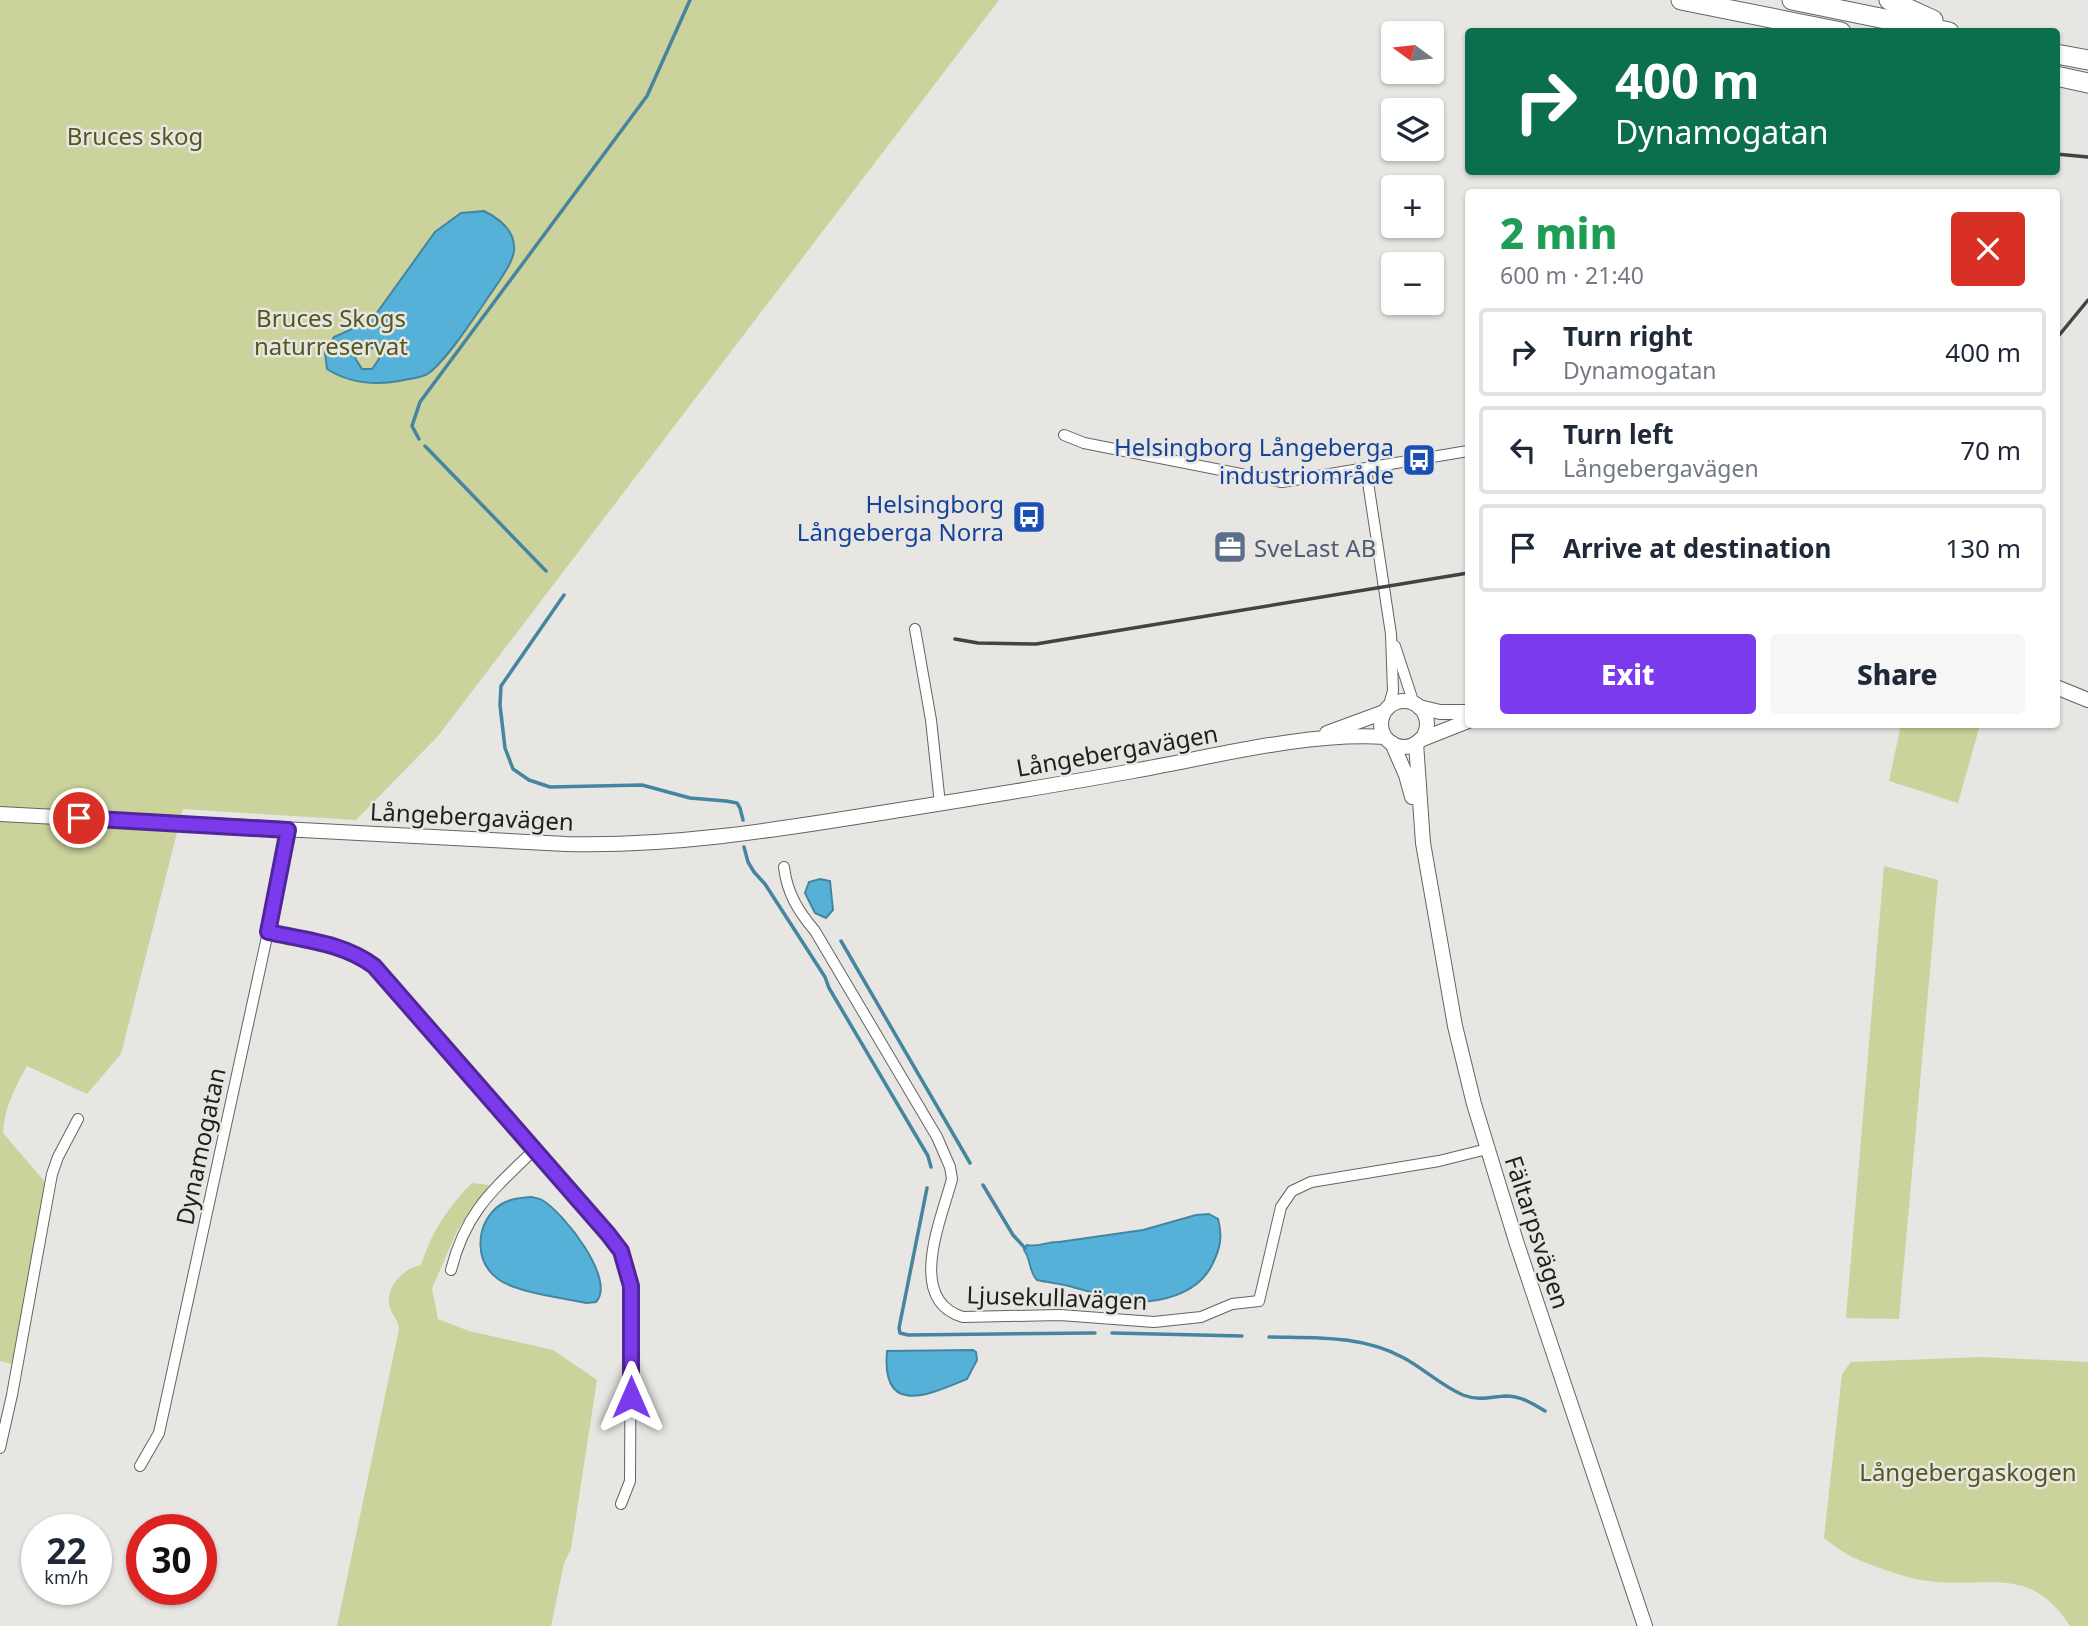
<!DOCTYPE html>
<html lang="en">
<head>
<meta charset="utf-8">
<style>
  :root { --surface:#fff; --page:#f6f6f7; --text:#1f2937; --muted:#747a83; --line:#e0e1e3; --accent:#7c3aed }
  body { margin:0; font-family:"Noto Sans",sans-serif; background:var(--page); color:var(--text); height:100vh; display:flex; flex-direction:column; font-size:26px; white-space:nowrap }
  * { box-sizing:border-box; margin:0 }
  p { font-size:23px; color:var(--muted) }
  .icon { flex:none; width:38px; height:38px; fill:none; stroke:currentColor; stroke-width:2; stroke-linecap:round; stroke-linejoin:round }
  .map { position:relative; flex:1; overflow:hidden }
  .details { position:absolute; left:1465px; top:189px; width:595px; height:539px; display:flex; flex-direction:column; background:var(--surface); border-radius:7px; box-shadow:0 2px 5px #0004 }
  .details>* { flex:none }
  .hud { position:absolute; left:1465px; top:28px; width:595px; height:147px; border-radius:7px; box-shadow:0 2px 5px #0004; background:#0b6e4f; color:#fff; overflow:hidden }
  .needle { width:46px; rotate:285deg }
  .controls { position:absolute; left:1381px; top:21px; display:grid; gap:14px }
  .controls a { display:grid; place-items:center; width:63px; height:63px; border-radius:7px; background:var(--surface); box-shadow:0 2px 5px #0004; font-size:35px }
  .speed { position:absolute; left:21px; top:1514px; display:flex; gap:14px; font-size:35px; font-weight:700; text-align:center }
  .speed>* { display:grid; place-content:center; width:91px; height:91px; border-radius:50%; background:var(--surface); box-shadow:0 2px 5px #0004; line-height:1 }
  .speed small { font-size:18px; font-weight:400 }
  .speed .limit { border:10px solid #d22; background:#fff; color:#111 }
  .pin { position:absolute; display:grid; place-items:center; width:60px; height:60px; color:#fff; margin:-30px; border:4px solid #fff; border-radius:50%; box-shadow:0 2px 7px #0007 }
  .me { position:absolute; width:77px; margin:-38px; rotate:0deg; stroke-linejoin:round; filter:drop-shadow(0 0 5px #0008) }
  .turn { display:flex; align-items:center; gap:24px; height:147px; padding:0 35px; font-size:32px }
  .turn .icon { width:91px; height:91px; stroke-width:2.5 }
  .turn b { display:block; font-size:49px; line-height:60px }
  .round { display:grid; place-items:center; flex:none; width:74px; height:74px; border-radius:7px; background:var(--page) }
  .head { display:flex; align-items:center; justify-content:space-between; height:119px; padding:0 35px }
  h1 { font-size:42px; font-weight:800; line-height:52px; color:#1e9e55 }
  .cta { display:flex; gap:14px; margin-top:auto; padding:14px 35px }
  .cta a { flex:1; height:80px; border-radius:7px; background:var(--accent); color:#fff; font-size:28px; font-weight:800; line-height:80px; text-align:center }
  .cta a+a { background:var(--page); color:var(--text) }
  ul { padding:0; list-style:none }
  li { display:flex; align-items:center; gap:21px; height:88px; margin:0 14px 10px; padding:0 21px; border:4px solid var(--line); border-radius:7px }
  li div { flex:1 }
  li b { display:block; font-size:26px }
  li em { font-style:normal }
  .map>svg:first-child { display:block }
  .green { fill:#cbd29b }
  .water { fill:#55b1d7; stroke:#4585a0; stroke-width:2; fill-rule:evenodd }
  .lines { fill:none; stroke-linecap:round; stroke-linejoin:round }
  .stream { stroke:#4585a0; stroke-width:3.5 }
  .minor-casing { stroke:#656461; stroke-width:12 }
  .tertiary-casing { stroke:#656461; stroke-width:16 }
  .motorway-casing { stroke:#656461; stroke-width:21 }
  .minor { stroke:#fff; stroke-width:10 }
  .tertiary { stroke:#fff; stroke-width:14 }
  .motorway { stroke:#fff; stroke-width:19 }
  .rail { stroke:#434342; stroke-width:3.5 }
  .route-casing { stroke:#51269a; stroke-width:18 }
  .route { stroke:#7c3aed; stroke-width:12 }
  .labels { text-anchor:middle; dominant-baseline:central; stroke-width:5; stroke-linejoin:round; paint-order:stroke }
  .park-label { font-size:24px; fill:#53581f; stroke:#e7e6e2 }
  .transit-label { font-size:24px; fill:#164399; stroke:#e7e6e2; text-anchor:end }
  .service-label { font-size:24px; fill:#4e5e75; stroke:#e7e6e2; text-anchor:start }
  .street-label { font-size:24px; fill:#1f1f1e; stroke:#e7e6e2 }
</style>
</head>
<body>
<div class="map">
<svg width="2088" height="1626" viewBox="0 0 2088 1626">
  <rect width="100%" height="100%" fill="#e7e6e2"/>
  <g class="green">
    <path d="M0 0H999L438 736 356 820 183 809 121 1054 87 1094 27 1066C15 1087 4 1109 3 1133L45 1182 12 1364 0 1361Z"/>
    <polygon points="1901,725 1980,725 1958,803 1889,781"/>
    <polygon points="1884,866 1938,880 1899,1319 1846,1318"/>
    <path d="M472 1183 489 1185 458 1229 432 1288 438 1319 469 1331 553 1350 597 1380 571 1549 564 1563 551 1626H337L399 1329C398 1320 393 1316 390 1308 384 1288 403 1268 421 1265 431 1233 448 1207 472 1183Z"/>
    <path d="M1982 1357 2088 1362V1626H2070C2029 1561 1984 1591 1921 1580 1903 1577 1867 1564 1850 1556 1841 1551 1832 1544 1824 1538L1842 1374 1851 1362Z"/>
  </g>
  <g class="water">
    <path d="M484 211C500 219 516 231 514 251 512 266 493 289 485 302 472 321 447 359 429 373 424 377 415 378 409 379 380 386 352 385 327 369L325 352 334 337 359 326 376 314 435 232 461 213ZM366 347 378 349 379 359 372 369H362L355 358Z"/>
    <polygon points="820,879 830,881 833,910 826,918 815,913 805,893 809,882"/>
    <path d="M531 1197C532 1197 541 1199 542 1200 563 1212 617 1280 596 1302L586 1303C564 1298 515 1292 498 1279 475 1262 475 1228 496 1208 506 1199 519 1198 531 1197Z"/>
    <path d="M1209 1214 1218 1219C1223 1237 1220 1249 1212 1265 1197 1295 1158 1304 1127 1301 1106 1298 1084 1289 1064 1285 1055 1283 1046 1282 1037 1280 1029 1272 1031 1259 1024 1250L1027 1245C1038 1248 1047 1241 1059 1242L1143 1230 1196 1215Z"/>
    <path d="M973 1350 976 1352 977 1360 967 1379C930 1394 881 1418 887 1351Z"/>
  </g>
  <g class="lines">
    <g class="stream">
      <polyline points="419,439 412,426 420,402 647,96 690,0"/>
      <polyline points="425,446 546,571"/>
      <polyline points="564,595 501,686 500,705 505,748 513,769 529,780 550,787 642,785 690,798 726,801 737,803 740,808 743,820"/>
      <polyline points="744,847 748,862 754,872 765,884 825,977 829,988 928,1156 931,1167"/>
      <polyline points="841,941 970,1163"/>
      <polyline points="983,1185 1013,1235 1025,1248"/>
      <polyline points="927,1188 899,1328 900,1333 908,1335 1095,1333"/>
      <polyline points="1112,1333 1242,1336"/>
      <path d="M1269 1337C1316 1338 1362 1335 1404 1358 1424 1369 1442 1386 1463 1395 1478 1401 1491 1397 1505 1396 1521 1396 1532 1403 1545 1411"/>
    </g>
    <defs>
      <g id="minor">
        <polyline points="1064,435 1084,443 1282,482 1468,451"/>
        <polyline points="1366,469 1391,634 1393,691 1388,708"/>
        <polyline points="915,629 931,720 940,804"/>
        <polyline points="1395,646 1414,704"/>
        <path d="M784 867C787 893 798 911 815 931L937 1137 950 1167 952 1179C942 1218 905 1300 963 1317L1060 1315 1154 1322 1201 1317 1232 1304 1259 1301 1281 1207 1292 1191 1311 1182 1439 1161 1487 1149"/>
        <path d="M268 932C305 940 343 943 374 966L593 1216 621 1251 631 1286 630 1481 621 1504"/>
        <path d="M451 1270C466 1211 493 1190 535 1149"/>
        <polyline points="0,1448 12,1395 52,1174 58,1157 78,1119"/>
        <polyline points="140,1466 159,1433 268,932 288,830"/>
      </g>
      <g id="tertiary">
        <polyline points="2056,687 2088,700"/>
        <circle cx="1404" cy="724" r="23"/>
        <polyline points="1419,707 1440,712 1468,712"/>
        <polyline points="1327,733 1384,712"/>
        <polyline points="1420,740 1468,721"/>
        <polyline points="1392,743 1406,775 1412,797"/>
        <polyline points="1416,743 1423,843 1455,1026 1474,1104 1516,1241 1645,1626"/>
        <path d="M0 814 566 844C675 847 781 829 887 812 969 799 1052 786 1133 771 1213 757 1304 732 1385 737"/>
      </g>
      <g id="motorway">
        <polyline points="1681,0 1841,32"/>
        <polyline points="1792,0 1949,32"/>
        <polyline points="1889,0 1933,20"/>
        <polyline points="2056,54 2088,60"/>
        <polyline points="2056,76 2088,83"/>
      </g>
    </defs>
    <use href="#minor" class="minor-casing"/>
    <use href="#tertiary" class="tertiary-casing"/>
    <use href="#motorway" class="motorway-casing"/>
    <use href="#minor" class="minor"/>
    <use href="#tertiary" class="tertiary"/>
    <use href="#motorway" class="motorway"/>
    <g class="rail">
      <polyline points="2056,154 2088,157"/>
      <polyline points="2056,339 2088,300"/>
      <polyline points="955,639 978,643 1036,644 1468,573"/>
    </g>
  </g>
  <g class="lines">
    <defs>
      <path id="route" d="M79 818 288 830 268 932C305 940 343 943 374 966L608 1234 621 1251 631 1286V1397"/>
    </defs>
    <use href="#route" class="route-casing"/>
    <use href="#route" class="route"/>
  </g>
  <defs>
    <symbol id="bus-square" viewBox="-11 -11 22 22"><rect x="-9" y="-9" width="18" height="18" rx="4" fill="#1a4fb4" stroke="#e7e6e2"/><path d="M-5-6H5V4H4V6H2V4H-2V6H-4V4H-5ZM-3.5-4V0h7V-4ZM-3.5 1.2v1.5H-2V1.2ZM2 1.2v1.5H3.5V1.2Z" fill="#fff"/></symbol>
    <symbol id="office-square" viewBox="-11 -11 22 22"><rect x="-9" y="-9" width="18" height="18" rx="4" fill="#5c6f8a" stroke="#e7e6e2"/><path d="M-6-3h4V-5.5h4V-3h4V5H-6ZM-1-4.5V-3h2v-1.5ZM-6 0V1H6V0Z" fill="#fff"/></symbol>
  </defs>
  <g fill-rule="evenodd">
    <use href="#bus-square" x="1400" y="441" width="38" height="38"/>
    <use href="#bus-square" x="1010" y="498" width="38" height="38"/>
    <use href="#office-square" x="1211" y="528" width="38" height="38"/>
  </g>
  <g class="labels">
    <g class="park-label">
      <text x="135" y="135">Bruces skog</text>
      <text x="331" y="317">Bruces Skogs<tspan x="331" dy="28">naturreservat</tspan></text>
      <text x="1968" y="1471">Långebergaskogen</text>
    </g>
    <g class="transit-label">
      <text x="1394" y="446">Helsingborg Långeberga<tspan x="1394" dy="28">industriområde</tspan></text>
      <text x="1004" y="503">Helsingborg<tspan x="1004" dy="28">Långeberga Norra</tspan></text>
    </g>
    <g class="service-label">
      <text x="1254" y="547">SveLast AB</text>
    </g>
    <g class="street-label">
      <text transform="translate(1117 750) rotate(-10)">Långebergavägen</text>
      <text transform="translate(472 816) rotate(3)">Långebergavägen</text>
      <text transform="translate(200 1146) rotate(-78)">Dynamogatan</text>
      <text transform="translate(1538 1232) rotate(72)">Fältarpsvägen</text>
      <text transform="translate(1057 1297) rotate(2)">Ljusekullavägen</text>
    </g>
  </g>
</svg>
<div class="controls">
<a><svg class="needle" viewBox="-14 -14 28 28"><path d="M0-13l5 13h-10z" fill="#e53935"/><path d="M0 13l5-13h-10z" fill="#747a83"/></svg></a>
<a><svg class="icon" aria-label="layers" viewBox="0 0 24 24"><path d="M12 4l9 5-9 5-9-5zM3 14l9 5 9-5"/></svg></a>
<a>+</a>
<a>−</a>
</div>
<div class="speed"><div>22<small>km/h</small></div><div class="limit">30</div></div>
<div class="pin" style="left:79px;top:818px;background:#d93025"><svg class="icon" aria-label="arrive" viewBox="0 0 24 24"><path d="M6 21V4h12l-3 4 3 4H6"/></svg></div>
<svg class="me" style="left:631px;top:1397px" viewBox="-20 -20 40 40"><path d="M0-17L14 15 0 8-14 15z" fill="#7c3aed" stroke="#fff" stroke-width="4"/></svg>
<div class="hud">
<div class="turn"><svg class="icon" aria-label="right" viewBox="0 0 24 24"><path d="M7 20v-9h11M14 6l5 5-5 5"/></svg><div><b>400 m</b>Dynamogatan</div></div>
</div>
<section class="details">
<div class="head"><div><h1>2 min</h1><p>600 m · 21:40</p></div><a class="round" style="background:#d93025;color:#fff"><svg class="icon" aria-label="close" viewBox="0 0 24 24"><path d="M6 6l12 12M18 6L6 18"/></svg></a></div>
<ul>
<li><svg class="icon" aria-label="right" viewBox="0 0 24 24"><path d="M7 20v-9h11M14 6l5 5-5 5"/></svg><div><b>Turn right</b><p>Dynamogatan</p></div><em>400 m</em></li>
<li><svg class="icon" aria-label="left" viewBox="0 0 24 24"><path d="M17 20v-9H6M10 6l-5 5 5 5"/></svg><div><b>Turn left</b><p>Långebergavägen</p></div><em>70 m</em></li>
<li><svg class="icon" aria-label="arrive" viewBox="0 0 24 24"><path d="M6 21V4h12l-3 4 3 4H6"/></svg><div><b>Arrive at destination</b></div><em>130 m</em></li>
</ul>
<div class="cta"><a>Exit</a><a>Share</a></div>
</section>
</div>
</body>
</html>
